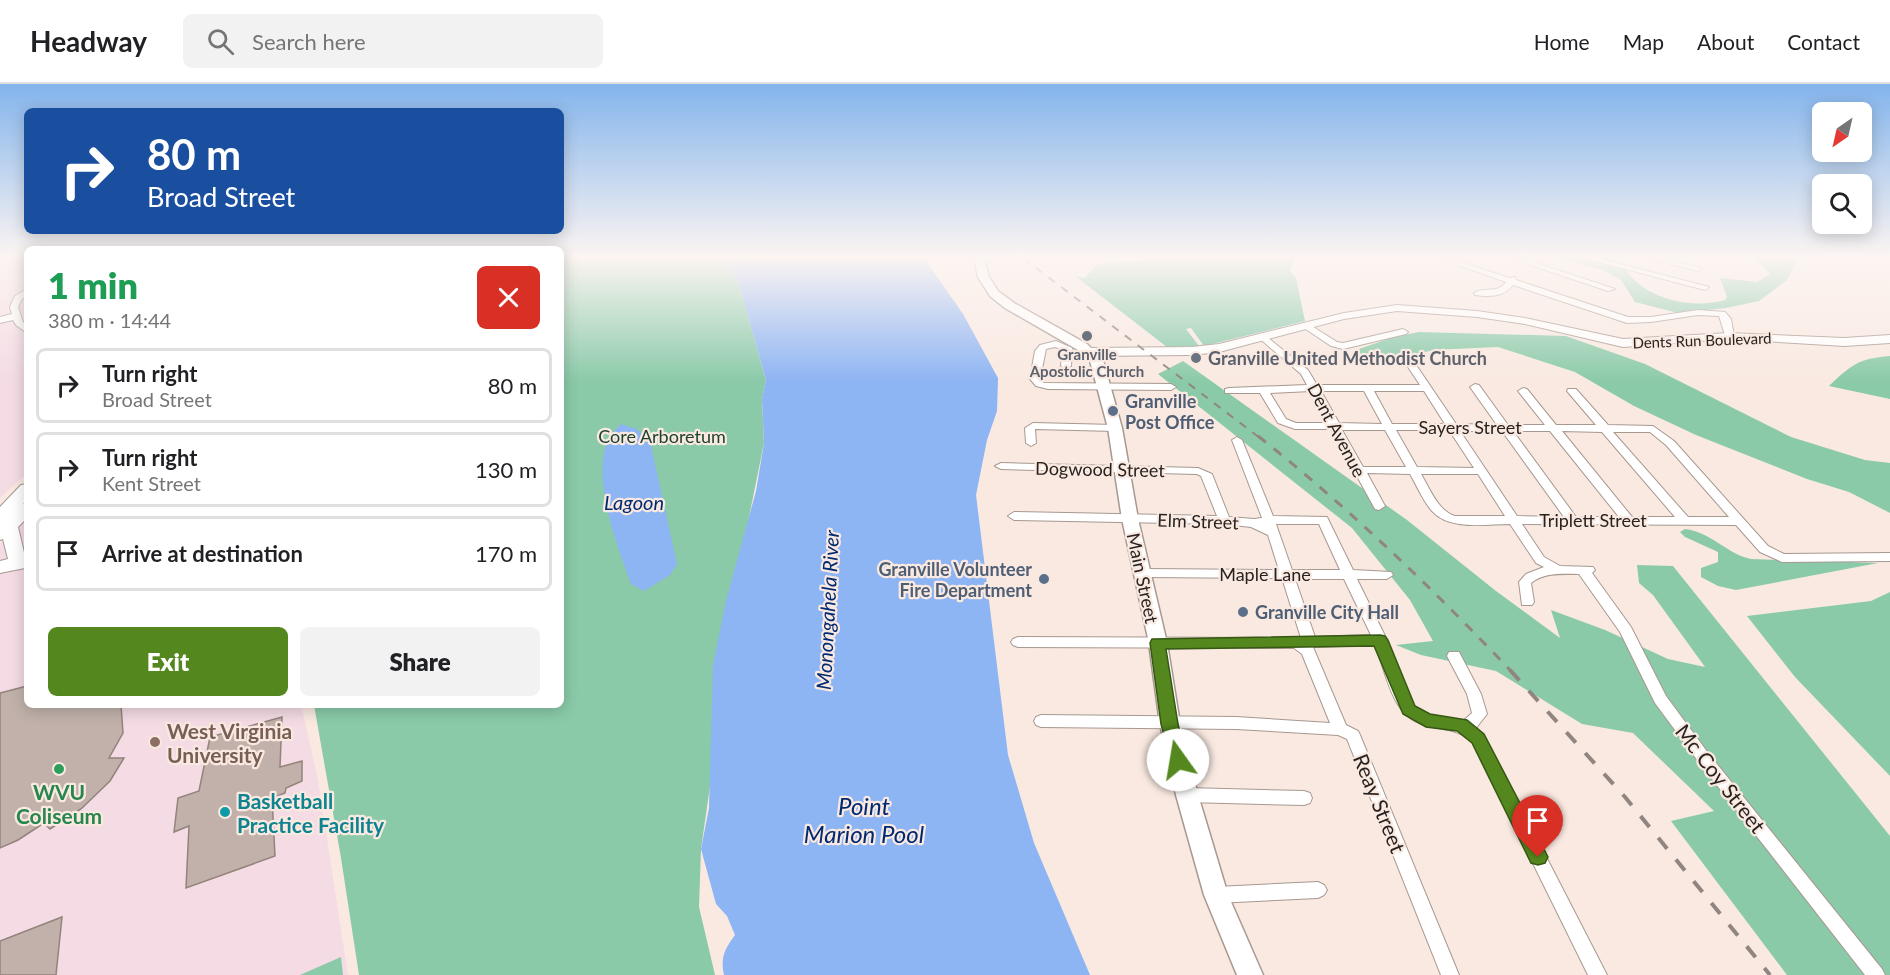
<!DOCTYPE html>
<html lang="en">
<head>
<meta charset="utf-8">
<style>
  :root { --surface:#fff; --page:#f2f2f2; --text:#202124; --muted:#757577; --line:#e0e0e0; --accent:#54871d }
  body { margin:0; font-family:Lato,sans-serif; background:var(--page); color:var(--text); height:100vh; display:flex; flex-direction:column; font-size:22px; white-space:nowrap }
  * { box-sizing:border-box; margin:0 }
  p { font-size:20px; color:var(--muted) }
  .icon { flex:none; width:33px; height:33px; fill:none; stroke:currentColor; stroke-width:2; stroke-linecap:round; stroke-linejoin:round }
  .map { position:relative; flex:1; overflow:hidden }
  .side { position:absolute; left:24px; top:162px; width:540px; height:462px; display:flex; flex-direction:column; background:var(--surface); border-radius:9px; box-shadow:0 3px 15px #0003 }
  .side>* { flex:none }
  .banner { position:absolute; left:24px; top:24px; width:540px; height:126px; border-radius:9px; box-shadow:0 3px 15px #0003; background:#1a4fa0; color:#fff; overflow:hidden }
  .needle { width:39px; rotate:214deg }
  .fabs { position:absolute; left:1812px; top:18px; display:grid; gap:12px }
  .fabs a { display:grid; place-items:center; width:60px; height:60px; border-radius:9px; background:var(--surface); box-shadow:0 3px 15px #0003; font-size:30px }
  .pin { position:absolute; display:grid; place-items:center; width:51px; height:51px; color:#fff; margin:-62px -26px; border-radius:50% 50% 50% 0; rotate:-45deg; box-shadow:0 0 6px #0007 }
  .pin .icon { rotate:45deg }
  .me { position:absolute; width:66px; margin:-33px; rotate:347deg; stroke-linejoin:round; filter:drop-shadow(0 0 4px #0008) }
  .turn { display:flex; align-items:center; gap:21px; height:126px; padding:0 24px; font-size:27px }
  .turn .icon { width:78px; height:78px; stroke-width:2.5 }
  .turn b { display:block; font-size:42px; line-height:51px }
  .round { display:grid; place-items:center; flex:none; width:63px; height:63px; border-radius:9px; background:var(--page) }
  .headline { display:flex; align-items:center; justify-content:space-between; height:102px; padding:0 24px }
  h1 { font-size:36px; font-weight:800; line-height:45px; color:#1e9e55 }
  .primary-button { display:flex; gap:12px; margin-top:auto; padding:12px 24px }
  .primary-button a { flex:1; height:69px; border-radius:9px; background:var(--accent); color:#fff; font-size:24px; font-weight:800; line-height:69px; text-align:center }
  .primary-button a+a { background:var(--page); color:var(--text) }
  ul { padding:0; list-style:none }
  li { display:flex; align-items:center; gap:18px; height:75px; margin:0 12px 9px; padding:0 12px; border:3px solid var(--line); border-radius:9px }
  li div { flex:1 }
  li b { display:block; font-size:22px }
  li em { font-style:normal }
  header { display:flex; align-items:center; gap:36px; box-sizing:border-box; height:84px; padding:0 30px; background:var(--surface); border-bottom:2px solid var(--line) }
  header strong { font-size:28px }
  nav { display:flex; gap:33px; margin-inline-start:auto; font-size:21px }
  .search { width:420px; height:54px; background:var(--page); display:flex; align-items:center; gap:15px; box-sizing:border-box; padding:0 21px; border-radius:9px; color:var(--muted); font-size:22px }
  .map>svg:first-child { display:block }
  .education { fill:#f4dbe4 }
  .green { fill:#8acaa9 }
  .water { fill:#8db4f3 }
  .building { fill:#c1b1aa; stroke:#92837c; stroke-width:1.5 }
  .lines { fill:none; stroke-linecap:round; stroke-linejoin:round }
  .minor-casing { stroke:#a79890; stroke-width:2 }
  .tertiary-casing { stroke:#a79890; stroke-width:2 }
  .secondary-casing { stroke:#a79890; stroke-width:3 }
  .primary-casing { stroke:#a79890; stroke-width:2 }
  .minor { fill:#fff; fill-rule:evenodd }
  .tertiary { fill:#fff; fill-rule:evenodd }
  .secondary { fill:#fff; fill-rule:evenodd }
  .primary { fill:#fff; fill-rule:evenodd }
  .rail-far2 { stroke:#908580; stroke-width:2; stroke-dasharray:8 8; stroke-linecap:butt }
  .rail-far1 { stroke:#908580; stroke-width:3; stroke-dasharray:10 10; stroke-linecap:butt }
  .rail { stroke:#908580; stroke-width:4; stroke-dasharray:14 14; stroke-linecap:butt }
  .route { fill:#54871d; stroke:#375813; stroke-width:1.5 }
  .worship-dot { fill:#6b7280; stroke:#f9e9e1; stroke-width:2 }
  .service-dot { fill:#5c6f8a; stroke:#f9e9e1; stroke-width:2 }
  .education-dot { fill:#8d6e63; stroke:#f9e9e1; stroke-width:2 }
  .leisure-dot { fill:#2e9e5b; stroke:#f9e9e1; stroke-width:2 }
  .culture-dot { fill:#0f9aa8; stroke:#f9e9e1; stroke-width:2 }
  .labels { text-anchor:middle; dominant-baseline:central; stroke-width:4.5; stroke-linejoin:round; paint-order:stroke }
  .far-street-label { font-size:15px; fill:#27221f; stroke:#f9e9e1 }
  .far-worship-label { font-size:15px; font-weight:bold; fill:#5b616d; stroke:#f9e9e1 }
  .worship-label { font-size:18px; font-weight:bold; fill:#5b616d; stroke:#f9e9e1; text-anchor:start }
  .service-label { font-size:18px; font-weight:bold; fill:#4e5e75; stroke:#f9e9e1; text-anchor:start }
  .street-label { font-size:18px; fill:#27221f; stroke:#f9e9e1 }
  .park-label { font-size:18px; fill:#1d4230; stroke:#f9e9e1 }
  .water-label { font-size:20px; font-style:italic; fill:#002a72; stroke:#f9e9e1 }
  .near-education-label { font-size:21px; font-weight:bold; fill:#785e54; stroke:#f9e9e1; text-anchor:start }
  .near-street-label { font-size:21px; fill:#27221f; stroke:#f9e9e1 }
  .near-leisure-label { font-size:21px; font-weight:bold; fill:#27864d; stroke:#f9e9e1 }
  .near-culture-label { font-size:21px; font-weight:bold; fill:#0d838f; stroke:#f9e9e1; text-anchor:start }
  .near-water-label { font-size:24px; font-style:italic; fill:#002a72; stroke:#f9e9e1 }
</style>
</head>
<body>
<header>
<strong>Headway</strong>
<div class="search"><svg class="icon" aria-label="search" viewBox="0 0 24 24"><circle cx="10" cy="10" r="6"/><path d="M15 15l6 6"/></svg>Search here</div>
<nav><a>Home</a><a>Map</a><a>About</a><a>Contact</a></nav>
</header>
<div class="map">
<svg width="1890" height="891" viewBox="0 0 1890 891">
  <rect width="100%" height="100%" fill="#f9e9e1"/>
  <g class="education">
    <polygon points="0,174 27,174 27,389 0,414"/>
    <polygon points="27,432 27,621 301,621 318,696 348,891 0,891 0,460"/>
  </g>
  <g class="green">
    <polygon points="561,174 724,174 738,197 766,296 762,315 764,359 748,438 701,765 699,823 715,891 359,891 341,774 314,621 561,621"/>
    <polygon points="1176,174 1295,174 1290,187 1296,194 1305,237 1204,262 1191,244 1186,245 1199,262 1167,263 1075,192 1085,194 1095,182 1105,179"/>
    <path d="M1557 174H1608L1622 179C1639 214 1689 226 1725 216L1727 213 1720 194 1757 198 1770 190 1754 174H1798L1787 196 1759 217 1726 224 1678 229 1635 218 1621 196 1602 186Z"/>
    <polygon points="1419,248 1566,252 1645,280 1791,353 1865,376 1890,379 1890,429 1849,408 1807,395 1696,351 1634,322 1575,288 1498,263 1433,266 1388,278 1360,280 1356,266 1394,253"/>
    <path d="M1890 272V315L1829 302C1852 280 1858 275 1890 272Z"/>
    <polygon points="1183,277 1407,436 1496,507 1560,554 1551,526 1605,546 1668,575 1705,583 1653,511 1639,499 1637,481 1673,482 1890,752 1890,891 1787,891 1671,737 1714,727 1633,649 1582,640 1496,587 1421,571 1396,561 1433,557 1410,516 1352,444 1158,290"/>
    <path d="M1685 445C1711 448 1727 470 1751 475L1878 479 1736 506 1718 502 1701 493V484L1718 478V468L1685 453 1680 448Z"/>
    <polygon points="1890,508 1890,692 1795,593 1747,532 1871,517"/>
    <polygon points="341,873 343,891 300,891"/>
  </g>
  <g class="water">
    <path d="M724 174H924L963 230 998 294 997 327 987 356 976 411 1008 671 1034 759 1090 891H724C720 873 725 865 735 851L727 832 716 820 701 765 709 724 713 581 726 517 756 407 764 359 762 315 766 296 738 197Z"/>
    <path d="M621 340 637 345 651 362 677 480 670 491 644 507 631 500C617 461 590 393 609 354 611 349 617 345 621 340Z"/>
  </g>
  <g class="building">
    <polygon points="27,602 27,621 121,621 123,649 109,674 124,674 110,697 81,725 50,745 44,739 18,756 0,764 0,609"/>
    <polygon points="282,633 280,683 302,677 302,697 286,704 285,709 272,714 275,772 186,804 189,742 174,748 178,714 199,707 210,653"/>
    <polygon points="62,833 56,891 0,891 0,857"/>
  </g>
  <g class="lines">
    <defs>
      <g id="minor">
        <path d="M1438 174H1449L1509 194 1515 193 1516 196 1628 233H1651L1698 226 1725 228 1731 235 1734 252 1729 255 1726 254 1719 232 1698 231 1651 238 1627 239 1513 201C1504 213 1489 213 1475 211L1474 209C1484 202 1496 211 1506 198Z"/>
        <polygon points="1509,174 1521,174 1615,205 1608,207"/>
        <polygon points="1584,174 1597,174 1709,203 1705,206"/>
        <polygon points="1648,174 1662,174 1702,184 1698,187"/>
        <polygon points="27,205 27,212 22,215 18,223 23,238 27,241 27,249 16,241 13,236 0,239 0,233 12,230 10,223 15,212"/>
        <polygon points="1307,239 1337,258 1343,259 1403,245 1408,248 1406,250 1343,265 1331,262 1304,244 1302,242"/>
        <path d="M1262 249 1308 286 1317 301H1420L1404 277 1409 274 1412 275 1456 340 1497 341 1470 303 1475 300 1479 301 1508 341H1545L1518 307 1523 304 1527 305 1556 341H1596L1567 307 1568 305H1576L1608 341 1653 342 1674 357 1768 462 1784 470 1890 469V477L1782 478 1760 468 1736 441 1522 440 1544 473 1560 482 1593 483 1595 486 1592 489 1631 543 1666 612 1708 669 1882 885 1885 891H1865L1698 677 1655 619 1620 548 1579 490C1563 490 1545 488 1531 499L1534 518 1532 521H1522L1519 498 1526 490 1544 483 1536 479 1510 440C1486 440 1450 447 1432 427 1423 417 1417 402 1410 390L1367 389 1385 422 1379 426 1375 425 1331 345H1295L1278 339 1260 309H1225V305L1229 304 1307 301 1301 290 1259 254 1257 252ZM1311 307 1328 339H1296L1286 335 1270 309ZM1321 307H1364L1382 340 1339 339ZM1374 307H1424L1445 340H1392ZM1342 346H1385L1406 383H1363ZM1396 346H1449L1474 384 1417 383ZM1460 347H1502L1564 433 1517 432ZM1513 347H1550L1619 433H1576ZM1562 347 1602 348 1675 433H1632ZM1613 348H1650L1666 361 1729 433H1688ZM1421 390H1478L1505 432H1455C1438 427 1430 405 1421 390Z"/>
        <polygon points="1056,257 1072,264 1071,282 1066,285 1061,282 1062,265 1055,263 1046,265 1040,295 1044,299 1171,300 1176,303 1171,306 1048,305 1036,302 1030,295 1035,267 1040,261"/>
        <polygon points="1033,339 1115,341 1120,344 1115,347 1035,345 1036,359 1031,362 1026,359 1025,344"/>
        <path d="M1237 353 1242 356 1273 432 1327 433 1353 486 1391 488 1393 491 1387 495H1357L1387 556 1413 621 1426 630 1463 637 1472 629 1467 610 1447 572 1449 568H1459L1481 610 1487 630 1476 644 1483 650 1607 891H1588L1473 658C1459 646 1447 646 1429 642 1391 635 1388 592 1375 561L1313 563 1346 641 1358 647 1360 651 1459 891H1441L1347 655 1338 651 1236 645 1041 643 1036 641 1034 637 1036 633 1041 631 1236 633 1330 639 1302 570 1294 564 1018 563 1013 561 1011 558 1013 555 1018 553 1301 554 1282 494 1143 493 1137 489 1143 485 1279 486 1268 451 1251 443 1224 440 1014 436 1008 432 1014 428 1217 432 1201 392 1197 390 1001 385 995 382 1001 379 1198 384 1212 390 1229 433 1254 435 1262 434 1232 356ZM1276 440H1319L1340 486H1292ZM1295 495H1344L1371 551 1315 553Z"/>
        <polygon points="1187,704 1304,707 1310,709 1312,714 1310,719 1304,721 1187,718 1181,716 1179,711 1181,706"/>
        <polygon points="1318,798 1324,801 1327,806 1324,811 1318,814 1216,819 1210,817 1207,811 1210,805 1216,803"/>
      </g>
      <polygon id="tertiary" points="1397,221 1477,227 1525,234 1623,255 1729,249 1844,254 1890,251 1890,259 1844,262 1729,255 1623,263 1525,240 1477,233 1397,227 1344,235 1219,268 1192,271 1090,272 1084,268 1090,264 1192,263 1219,260 1344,229"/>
      <polygon id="secondary" points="974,174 984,174 989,193 998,207 1014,219 1087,260 1103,276 1122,344 1138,435 1167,559 1180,640 1198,711 1228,811 1263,891 1237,891 1204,811 1176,711 1160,640 1149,559 1122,435 1108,344 1090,277 1078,266 1005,224 990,212 978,193"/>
      <polygon id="primary" points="27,400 27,415 23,420 27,418 27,434 18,443 27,481 25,484 0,489 0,477 8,475 3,455 0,456 0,423 21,401"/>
    </defs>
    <use href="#minor" class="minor-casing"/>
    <use href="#tertiary" class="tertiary-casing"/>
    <use href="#secondary" class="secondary-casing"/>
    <use href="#primary" class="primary-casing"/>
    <use href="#minor" class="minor"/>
    <use href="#tertiary" class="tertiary"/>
    <use href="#secondary" class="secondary"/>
    <use href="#primary" class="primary"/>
    <polyline class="rail-far2" points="1023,174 1260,354"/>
    <path class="rail-far1" d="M1258 352C1349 424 1432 504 1511 587"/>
    <polyline class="rail" points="1510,586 1625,713 1770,891"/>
  </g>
  <linearGradient id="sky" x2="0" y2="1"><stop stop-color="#83b4ec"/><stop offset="0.58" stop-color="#fcf5f2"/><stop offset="1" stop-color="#fcf5f2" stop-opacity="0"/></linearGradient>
  <rect width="1890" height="298" fill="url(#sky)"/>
  <polygon class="route" points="1380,551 1385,552 1388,556 1415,622 1430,630 1467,636 1484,650 1545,767 1548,773 1545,779 1538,781 1531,779 1472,659 1457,647 1426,643 1403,630 1374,562 1166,565 1178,640 1187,676 1184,681 1178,683 1172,681 1161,640 1150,559 1152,555"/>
  <g class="worship-dot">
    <circle cx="1087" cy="252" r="6"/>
    <circle cx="1196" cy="274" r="6"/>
  </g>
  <g class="service-dot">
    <circle cx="1113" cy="327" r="6"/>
    <circle cx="1044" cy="495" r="6"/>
    <circle cx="1243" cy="528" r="6"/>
  </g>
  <circle class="education-dot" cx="155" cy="658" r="6"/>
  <circle class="leisure-dot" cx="59" cy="685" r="6"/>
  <circle class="culture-dot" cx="225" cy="728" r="6"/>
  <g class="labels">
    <g class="far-street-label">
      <text transform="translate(1702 256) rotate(-2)">Dents Run Boulevard</text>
    </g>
    <g class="far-worship-label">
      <text x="1087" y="270">Granville<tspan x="1087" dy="17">Apostolic Church</tspan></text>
    </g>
    <g class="worship-label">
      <text x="1208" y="274">Granville United Methodist Church</text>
    </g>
    <g class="service-label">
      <text x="1125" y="317">Granville<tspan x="1125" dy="21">Post Office</tspan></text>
      <text x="1032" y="485" text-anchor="end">Granville Volunteer<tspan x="1032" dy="21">Fire Department</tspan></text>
      <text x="1255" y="528">Granville City Hall</text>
    </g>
    <g class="street-label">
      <text x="1470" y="343">Sayers Street</text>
      <text transform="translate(1337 346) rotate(62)">Dent Avenue</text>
      <text transform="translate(1100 385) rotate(1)">Dogwood Street</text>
      <text x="1593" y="436">Triplett Street</text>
      <text transform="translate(1198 437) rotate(2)">Elm Street</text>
      <text x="1265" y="490">Maple Lane</text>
      <text transform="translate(1143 494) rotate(78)">Main Street</text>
    </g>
    <g class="park-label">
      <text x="662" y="352">Core Arboretum</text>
    </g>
    <g class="water-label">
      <text x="634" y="418">Lagoon</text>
      <text transform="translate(827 526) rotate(-87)">Monongahela River</text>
    </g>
    <g class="near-education-label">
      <text x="167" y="646">West Virginia<tspan x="167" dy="24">University</tspan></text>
    </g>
    <g class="near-street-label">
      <text transform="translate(1721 694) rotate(52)">Mc Coy Street</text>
      <text transform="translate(1380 719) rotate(68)">Reay Street</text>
    </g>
    <g class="near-leisure-label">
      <text x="59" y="707">WVU<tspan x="59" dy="24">Coliseum</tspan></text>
    </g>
    <g class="near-culture-label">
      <text x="237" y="716">Basketball<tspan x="237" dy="24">Practice Facility</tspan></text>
    </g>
    <g class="near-water-label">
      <text x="864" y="721">Point<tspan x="864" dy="28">Marion Pool</tspan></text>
    </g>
  </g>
</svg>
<div class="fabs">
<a><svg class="needle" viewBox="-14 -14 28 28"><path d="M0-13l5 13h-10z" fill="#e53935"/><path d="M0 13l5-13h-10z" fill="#757577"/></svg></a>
<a><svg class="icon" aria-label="search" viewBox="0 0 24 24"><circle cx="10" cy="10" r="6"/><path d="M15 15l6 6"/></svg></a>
</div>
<div class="pin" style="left:1538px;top:773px;background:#d93025"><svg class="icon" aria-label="arrive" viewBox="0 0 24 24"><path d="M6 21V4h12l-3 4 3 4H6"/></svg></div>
<svg class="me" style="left:1178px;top:676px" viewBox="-20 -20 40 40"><circle r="19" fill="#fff"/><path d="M0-13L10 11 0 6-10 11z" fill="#54871d"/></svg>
<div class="banner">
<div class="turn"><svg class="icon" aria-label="right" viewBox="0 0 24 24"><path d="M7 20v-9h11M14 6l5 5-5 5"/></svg><div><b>80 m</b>Broad Street</div></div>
</div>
<section class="side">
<div class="headline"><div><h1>1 min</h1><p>380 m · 14:44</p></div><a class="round" style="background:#d93025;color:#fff"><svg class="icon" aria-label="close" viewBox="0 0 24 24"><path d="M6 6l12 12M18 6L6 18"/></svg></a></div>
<ul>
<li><svg class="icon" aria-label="right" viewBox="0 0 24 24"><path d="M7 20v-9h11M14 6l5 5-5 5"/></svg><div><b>Turn right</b><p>Broad Street</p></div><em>80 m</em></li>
<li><svg class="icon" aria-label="right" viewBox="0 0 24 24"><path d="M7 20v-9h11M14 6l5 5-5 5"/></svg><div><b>Turn right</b><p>Kent Street</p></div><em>130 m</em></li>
<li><svg class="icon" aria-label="arrive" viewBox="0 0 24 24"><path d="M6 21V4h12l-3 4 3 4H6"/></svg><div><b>Arrive at destination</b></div><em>170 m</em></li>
</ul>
<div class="primary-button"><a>Exit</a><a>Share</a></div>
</section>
</div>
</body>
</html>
